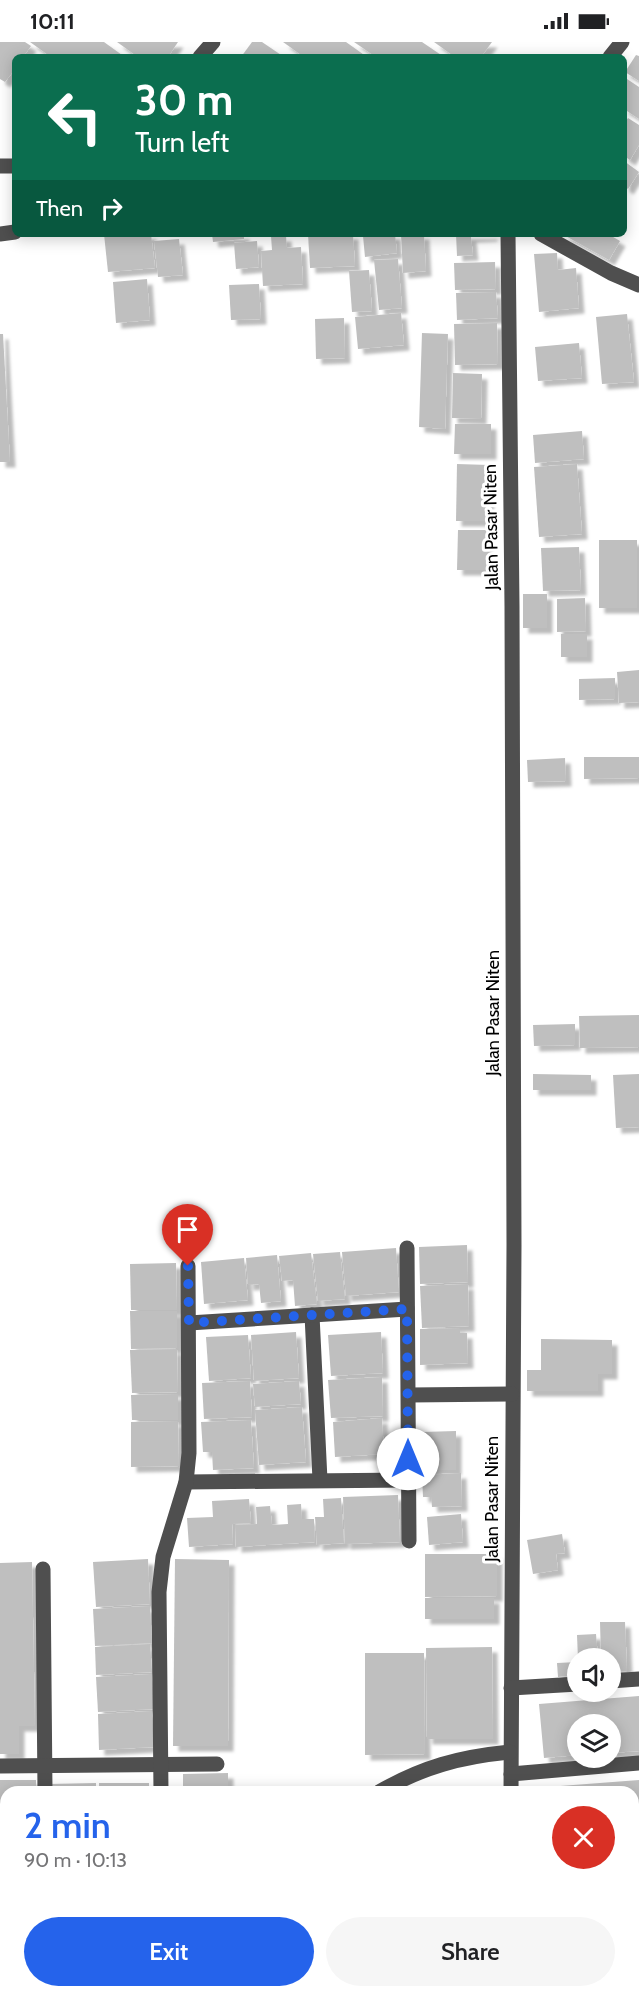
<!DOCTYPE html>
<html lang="en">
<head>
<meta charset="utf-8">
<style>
  :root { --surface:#fff; --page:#f6f6f6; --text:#202124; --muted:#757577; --accent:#2563eb }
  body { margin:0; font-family:Cabin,sans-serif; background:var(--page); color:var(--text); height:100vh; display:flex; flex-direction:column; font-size:22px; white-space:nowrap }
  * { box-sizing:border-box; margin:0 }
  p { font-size:20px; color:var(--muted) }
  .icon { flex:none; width:33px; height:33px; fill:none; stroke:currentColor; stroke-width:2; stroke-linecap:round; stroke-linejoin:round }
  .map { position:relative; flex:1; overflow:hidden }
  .panel { position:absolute; left:0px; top:1744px; width:639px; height:212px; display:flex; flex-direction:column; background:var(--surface); border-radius:18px 18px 0 0; box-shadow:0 3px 15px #0003 }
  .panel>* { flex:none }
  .guide { position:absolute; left:12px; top:12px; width:615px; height:183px; border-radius:9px; box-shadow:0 3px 15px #0003; background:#0b6e4f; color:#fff; overflow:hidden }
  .buttons { position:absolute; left:567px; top:1606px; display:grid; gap:12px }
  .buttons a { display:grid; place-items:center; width:54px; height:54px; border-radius:50%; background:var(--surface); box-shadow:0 3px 15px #0003; font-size:30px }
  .pin { position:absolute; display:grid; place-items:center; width:51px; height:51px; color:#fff; margin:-62px -26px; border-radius:50% 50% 50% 0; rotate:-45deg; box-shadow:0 0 6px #0007 }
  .pin .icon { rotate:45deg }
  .me { position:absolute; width:66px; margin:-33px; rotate:0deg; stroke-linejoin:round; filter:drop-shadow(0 0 4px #0008) }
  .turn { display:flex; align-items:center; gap:21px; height:126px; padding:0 24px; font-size:27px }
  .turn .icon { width:78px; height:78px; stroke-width:2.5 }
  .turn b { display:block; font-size:42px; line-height:51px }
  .then { display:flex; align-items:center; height:57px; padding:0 24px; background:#0003; gap:12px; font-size:22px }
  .round { display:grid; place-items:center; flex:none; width:63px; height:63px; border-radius:32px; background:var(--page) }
  .overview { display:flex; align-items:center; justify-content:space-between; height:102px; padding:0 24px }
  h1 { font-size:36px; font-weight:600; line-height:45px; color:var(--accent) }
  .button { display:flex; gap:12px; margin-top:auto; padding:12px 24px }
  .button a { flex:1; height:69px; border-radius:36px; background:var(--accent); color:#fff; font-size:24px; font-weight:600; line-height:69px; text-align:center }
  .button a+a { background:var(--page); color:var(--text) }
  .status { display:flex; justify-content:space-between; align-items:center; height:42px; padding:0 30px; background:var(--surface); direction:ltr }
  .status svg { height:16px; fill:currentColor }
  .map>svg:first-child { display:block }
  .building { fill:#bfbfbf; filter:url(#shadow) }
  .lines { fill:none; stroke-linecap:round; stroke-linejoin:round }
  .minor { stroke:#4f4f4f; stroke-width:15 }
  .route { stroke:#2563eb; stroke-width:10; stroke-dasharray:0 18 }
  .labels { text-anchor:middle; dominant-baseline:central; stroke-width:6; stroke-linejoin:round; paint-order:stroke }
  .street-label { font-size:18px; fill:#000; stroke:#fff }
</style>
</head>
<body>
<div class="status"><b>10:11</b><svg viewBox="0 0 49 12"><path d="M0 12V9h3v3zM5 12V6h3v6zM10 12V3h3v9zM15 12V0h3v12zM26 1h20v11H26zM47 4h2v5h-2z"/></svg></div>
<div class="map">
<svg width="639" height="1955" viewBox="0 0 639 1955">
  <defs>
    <filter id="shadow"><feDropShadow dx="5.5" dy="5.5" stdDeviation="1.5" flood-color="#0004"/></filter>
  </defs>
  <rect width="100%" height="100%" fill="#fff"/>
  <g class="building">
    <polygon points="0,0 25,0 31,4 23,15 15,15 15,27 5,40 0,37"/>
    <polygon points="30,0 104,0 122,13 121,15 51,15"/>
    <polygon points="117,0 178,0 168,15 138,15"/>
    <polygon points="252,0 262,0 284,15 241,15"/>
    <polygon points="283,0 346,0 367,15 304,15"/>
    <polygon points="354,0 422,0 444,15 376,15"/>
    <polygon points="434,0 492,0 481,15 455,15"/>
    <polygon points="636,13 639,14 639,39 625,30"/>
    <polygon points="624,35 639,45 639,77 624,67"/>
    <polygon points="628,76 639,83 639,103 630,118 624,114 624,82"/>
    <polygon points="624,119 639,130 628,147 624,144"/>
    <polygon points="104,192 151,192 155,226 108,230"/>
    <polygon points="212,192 244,192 244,197 213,200"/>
    <polygon points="308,192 353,192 355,224 310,226"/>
    <polygon points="377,192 395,192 397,211 365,215 363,194"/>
    <polygon points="401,192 424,192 426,229 403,231"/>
    <polygon points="456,192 492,192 492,194 471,195 473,213 457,214"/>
    <polygon points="562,192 608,192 620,199 609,218"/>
    <polygon points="271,194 286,194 287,206 301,205 303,242 263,244 261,209 272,208"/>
    <polygon points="179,197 183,233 158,235 154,199"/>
    <polygon points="257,199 259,225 236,227 234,201"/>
    <polygon points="557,211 558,228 576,226 579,266 539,270 534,212"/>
    <polygon points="398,217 402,266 379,268 374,218"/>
    <polygon points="495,220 496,247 455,248 454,221"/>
    <polygon points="369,228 372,269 352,270 349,229"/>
    <polygon points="147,237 150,278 116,281 113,240"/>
    <polygon points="259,242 261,277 231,278 229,243"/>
    <polygon points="496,250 498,276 457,278 456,251"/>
    <polygon points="401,271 404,303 358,307 355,275"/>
    <polygon points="627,272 634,340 602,342 596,275"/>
    <polygon points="344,276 345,316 316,317 315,277"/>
    <polygon points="497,281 498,322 455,323 454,282"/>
    <polygon points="422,291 448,292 445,387 419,385"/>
    <polygon points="0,292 3,292 10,420 0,420"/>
    <polygon points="579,301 582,336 538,339 535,305"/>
    <polygon points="453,331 482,332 481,377 452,376"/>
    <polygon points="455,382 491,382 491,412 454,412"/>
    <polygon points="582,389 584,417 535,421 533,393"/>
    <polygon points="457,422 489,423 488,479 456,479"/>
    <polygon points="577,422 582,492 539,495 534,425"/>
    <polygon points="458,488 487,488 487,528 457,528"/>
    <rect x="599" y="498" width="38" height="68"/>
    <polygon points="579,505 581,548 543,549 541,506"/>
    <rect x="523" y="552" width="24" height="34"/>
    <polygon points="585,556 586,589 557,590 557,557"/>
    <rect x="561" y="592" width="26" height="23"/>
    <polygon points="639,628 639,660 619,661 617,630"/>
    <polygon points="615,636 615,657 579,658 579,637"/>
    <polygon points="584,715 639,715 639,736 584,737"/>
    <polygon points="565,716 566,739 528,740 527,718"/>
    <polygon points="639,973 639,1005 580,1006 579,974"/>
    <polygon points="575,982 575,1003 534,1004 533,983"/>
    <polygon points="533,1032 591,1033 591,1048 533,1048"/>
    <polygon points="639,1032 639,1085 616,1086 613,1033"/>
    <polygon points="467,1203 468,1240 420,1242 419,1205"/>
    <polygon points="396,1206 399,1250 346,1254 342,1210"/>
    <polygon points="340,1210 345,1257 318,1259 313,1212"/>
    <polygon points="311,1211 317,1262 295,1264 293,1238 282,1239 279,1214"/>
    <polygon points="277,1213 281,1259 261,1261 259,1242 248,1243 246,1216"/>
    <polygon points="244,1216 248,1258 204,1262 201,1220"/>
    <polygon points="176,1221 177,1268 131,1268 130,1222"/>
    <polygon points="468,1242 469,1284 422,1286 420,1244"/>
    <polygon points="130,1269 177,1269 177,1306 131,1307"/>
    <polygon points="460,1286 460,1291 467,1291 468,1321 420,1323 420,1287"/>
    <polygon points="296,1290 299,1336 254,1339 251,1293"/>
    <polygon points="381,1290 383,1331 331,1334 328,1293"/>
    <polygon points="248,1293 251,1336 209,1339 206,1295"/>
    <polygon points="541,1297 612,1298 612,1332 598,1332 598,1349 527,1349 527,1328 541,1328"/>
    <polygon points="177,1307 178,1350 132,1351 130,1308"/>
    <polygon points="382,1335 383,1374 331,1376 328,1338"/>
    <polygon points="250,1339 252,1375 204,1377 202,1341"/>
    <polygon points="299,1339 301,1362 255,1365 253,1342"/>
    <polygon points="178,1352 178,1378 132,1378 131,1353"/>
    <polygon points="302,1365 306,1420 259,1423 255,1368"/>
    <polygon points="382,1376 384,1412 335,1415 333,1380"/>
    <polygon points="251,1378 254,1426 213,1428 212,1410 203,1410 201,1380"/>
    <polygon points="178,1379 179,1424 131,1425 131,1380"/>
    <polygon points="456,1389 456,1428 422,1428 422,1390"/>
    <polygon points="461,1431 462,1464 432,1465 431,1455 423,1455 422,1433"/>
    <polygon points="398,1453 400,1500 345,1502 343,1455"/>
    <polygon points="341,1456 344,1501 317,1503 315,1475 324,1475 323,1457"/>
    <polygon points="249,1457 251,1481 232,1482 233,1502 189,1505 187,1476 213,1475 212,1459"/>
    <polygon points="301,1462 302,1477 314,1477 315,1500 236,1505 235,1483 257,1482 256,1465 270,1464 272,1483 288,1482 287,1463"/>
    <polygon points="461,1472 463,1500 429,1503 427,1475"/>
    <polygon points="562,1492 565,1511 556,1512 558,1528 533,1532 527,1498"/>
    <polygon points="425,1512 497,1512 497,1554 425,1555"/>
    <polygon points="148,1517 150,1562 96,1565 93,1520"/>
    <polygon points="175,1517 229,1518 228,1704 173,1704"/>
    <polygon points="32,1520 35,1684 19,1684 19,1712 0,1712 0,1521"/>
    <rect x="425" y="1556" width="69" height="21"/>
    <polygon points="150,1564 152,1601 95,1604 93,1567"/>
    <polygon points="600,1580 625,1580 627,1629 610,1630 610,1617 601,1617"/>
    <polygon points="596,1592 598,1617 578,1617 577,1593"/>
    <polygon points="150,1602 152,1630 96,1633 95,1605"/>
    <polygon points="492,1605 493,1697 427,1697 426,1606"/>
    <polygon points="365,1611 424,1611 425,1712 365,1713"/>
    <polygon points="578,1620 578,1633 558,1635 557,1621"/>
    <polygon points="152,1632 154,1667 98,1670 96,1635"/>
    <polygon points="639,1654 639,1709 610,1711 610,1683 578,1683 578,1713 544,1716 539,1662"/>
    <polygon points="152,1669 154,1705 99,1708 98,1672"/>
    <polygon points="228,1731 228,1750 183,1750 183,1732"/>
    <polygon points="0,1738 36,1738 36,1750 6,1750 6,1894 0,1894"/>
    <polygon points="639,1738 639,1779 633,1779 633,1750 547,1750 547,1745"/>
    <polygon points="96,1741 96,1750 49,1750 48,1742"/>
    <rect x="99" y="1741" width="50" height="9"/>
    <rect x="48" y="1950" width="31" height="5"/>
    <polygon points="83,1950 104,1950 105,1955 84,1955"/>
    <rect x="149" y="1950" width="28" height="5"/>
    <rect x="371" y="1950" width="77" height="5"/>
  </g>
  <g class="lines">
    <g class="minor">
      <polyline points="200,15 213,0"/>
      <polyline points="610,15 622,0"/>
      <polyline points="0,124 15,124"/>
      <polyline points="0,192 15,190"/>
      <polyline points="508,192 512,564 514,1203 511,1750"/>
      <polyline points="541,192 611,231 639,243"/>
      <polyline points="407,1206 409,1499"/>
      <polyline points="312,1273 320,1438"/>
      <polyline points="189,1281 407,1267"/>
      <polyline points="409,1353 512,1352"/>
      <polyline points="186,1440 408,1438"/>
      <polyline points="43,1527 45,1750"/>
      <polyline points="610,1639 639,1637"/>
      <polyline points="511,1646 578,1642"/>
      <polyline points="0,1724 217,1722"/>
      <polyline points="511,1732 639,1721"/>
      <polyline points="161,1750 159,1550 163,1515 186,1440 189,1411 188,1224"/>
      <path d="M379 1750C423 1725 459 1715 510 1710"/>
      <polyline points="0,1911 6,1911"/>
      <polyline points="511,1950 511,1955"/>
    </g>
  </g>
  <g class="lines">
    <polyline class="route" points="188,1224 189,1281 407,1267 408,1417"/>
  </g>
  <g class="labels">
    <g class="street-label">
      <text transform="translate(491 485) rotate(-91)">Jalan Pasar Niten</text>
      <text transform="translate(493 971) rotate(-90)">Jalan Pasar Niten</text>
      <text transform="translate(492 1457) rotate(-90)">Jalan Pasar Niten</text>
    </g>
  </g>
</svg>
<div class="buttons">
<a><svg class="icon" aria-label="sound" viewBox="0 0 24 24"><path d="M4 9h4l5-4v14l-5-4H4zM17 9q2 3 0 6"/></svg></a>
<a><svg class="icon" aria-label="layers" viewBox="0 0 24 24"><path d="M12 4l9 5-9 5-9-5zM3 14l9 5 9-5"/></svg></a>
</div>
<div class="pin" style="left:188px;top:1224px;background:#d93025"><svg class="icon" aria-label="arrive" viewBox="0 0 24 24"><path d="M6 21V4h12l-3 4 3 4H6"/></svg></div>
<svg class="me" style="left:408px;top:1417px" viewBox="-20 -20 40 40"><circle r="19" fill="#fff"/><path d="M0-13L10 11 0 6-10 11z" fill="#2563eb"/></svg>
<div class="guide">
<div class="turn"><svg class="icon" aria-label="left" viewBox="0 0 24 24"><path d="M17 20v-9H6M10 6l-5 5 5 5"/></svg><div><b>30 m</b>Turn left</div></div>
<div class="then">Then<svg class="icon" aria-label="right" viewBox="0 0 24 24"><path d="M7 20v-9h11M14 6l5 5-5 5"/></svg></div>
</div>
<section class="panel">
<div class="overview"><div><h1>2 min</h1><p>90 m · 10:13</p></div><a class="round" style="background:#d93025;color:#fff"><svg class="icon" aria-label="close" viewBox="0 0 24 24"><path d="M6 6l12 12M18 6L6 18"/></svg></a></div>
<div class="button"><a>Exit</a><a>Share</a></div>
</section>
</div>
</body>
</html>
